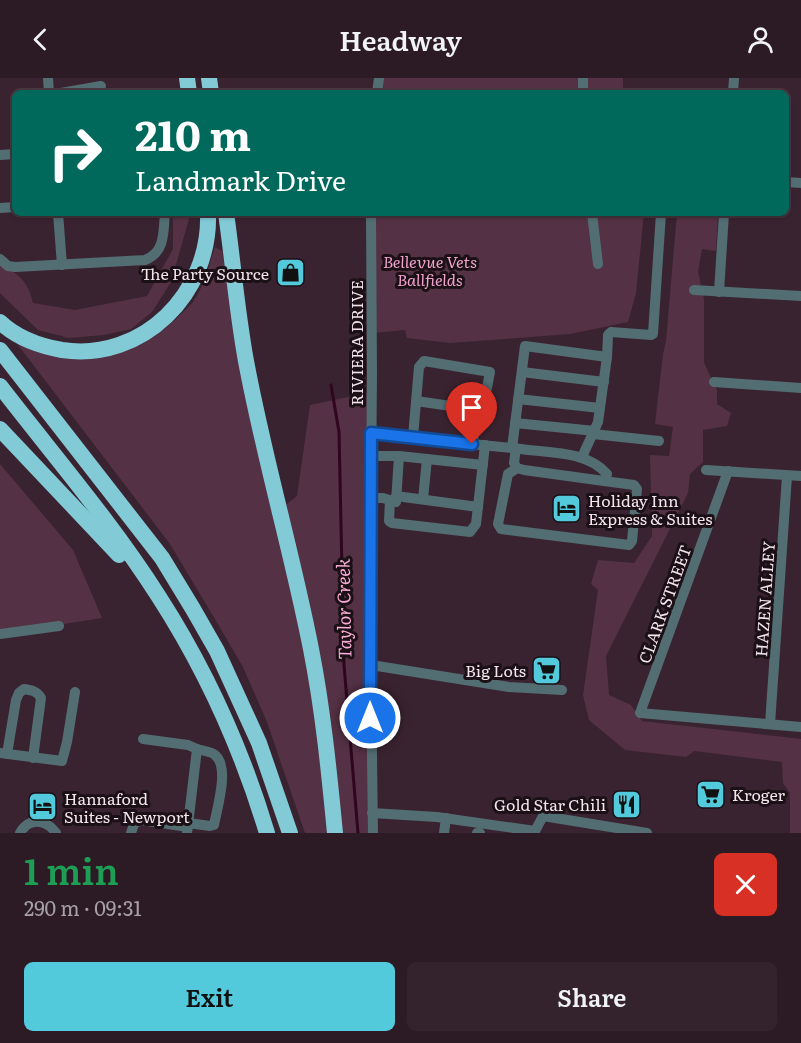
<!DOCTYPE html>
<html lang="en">
<head>
<meta charset="utf-8">
<style>
  :root { --surface:#2c1a24; --page:#34232c; --text:#f1f3f6; --muted:#a6a1a6; --line:#483841; --accent:#53cadc }
  body { margin:0; font-family:Literata,serif; background:var(--page); color:var(--text); height:100vh; display:flex; flex-direction:column; font-size:22px; white-space:nowrap }
  * { box-sizing:border-box; margin:0 }
  p { font-size:20px; color:var(--muted) }
  .icon { flex:none; width:33px; height:33px; fill:none; stroke:currentColor; stroke-width:2; stroke-linecap:round; stroke-linejoin:round }
  .map { position:relative; height:755px; overflow:hidden }
  .side { display:flex; flex-direction:column; background:var(--surface); flex:1 }
  .side>* { flex:none }
  .guide { position:absolute; left:12px; top:12px; width:777px; height:126px; border-radius:9px; box-shadow:0 2px 4px #0004,0 0 0 2px var(--line); background:#00695c; color:#fff; overflow:hidden }
  .pin { position:absolute; display:grid; place-items:center; width:51px; height:51px; color:#fff; margin:-62px -26px; border-radius:50% 50% 50% 0; rotate:-45deg; box-shadow:0 0 6px #0007 }
  .pin .icon { rotate:45deg }
  .me { position:absolute; width:66px; margin:-33px; rotate:0deg; stroke-linejoin:round; filter:drop-shadow(0 0 4px #0008) }
  .turn { display:flex; align-items:center; gap:21px; height:126px; padding:0 24px; font-size:27px }
  .turn .icon { width:78px; height:78px; stroke-width:2.5 }
  .turn b { display:block; font-size:42px; line-height:51px }
  .round { display:grid; place-items:center; flex:none; width:63px; height:63px; border-radius:9px; background:var(--page) }
  .headline { display:flex; align-items:center; justify-content:space-between; height:102px; padding:0 24px }
  h1 { font-size:36px; font-weight:600; line-height:45px; color:#1e9e55 }
  .button { display:flex; gap:12px; margin-top:auto; padding:12px 24px }
  .button a { flex:1; height:69px; border-radius:9px; background:var(--accent); color:#111; font-size:24px; font-weight:600; line-height:69px; text-align:center }
  .button a+a { background:var(--page); color:var(--text) }
  header { display:flex; justify-content:space-between; align-items:center; height:78px; padding:0 24px; background:var(--surface); font-size:27px; font-weight:600 }
  .map>svg:first-child { display:block }
  .green { fill:#543144 }
  .lines { fill:none; stroke-linecap:round; stroke-linejoin:round }
  .stream { stroke:#2f0520; stroke-width:3 }
  .minor { stroke:#526e73; stroke-width:10 }
  .highway { stroke:#81cad6; stroke-width:16 }
  .route-casing { stroke:#114b97; stroke-width:15 }
  .route { stroke:#1a73e8; stroke-width:10 }
  .labels { text-anchor:middle; dominant-baseline:central; stroke-width:6; stroke-linejoin:round; paint-order:stroke }
  .park-label { font-size:16px; font-style:italic; fill:#f1a3cd; stroke:#1b1016 }
  .poi-label { font-size:16px; fill:#f4e4ec; stroke:#1b1016; text-anchor:end }
  .street-label { font-size:16px; fill:#f4e4ec; stroke:#1b1016 }
  .water-label { font-size:18px; font-style:italic; fill:#fbadd7; stroke:#1b1016 }
</style>
</head>
<body>
<header><svg class="icon" aria-label="back" viewBox="0 0 24 24"><path d="M15 5l-7 7 7 7"/></svg>Headway<svg class="icon" aria-label="person" viewBox="0 0 24 24"><circle cx="12" cy="8" r="4"/><path d="M4 21q1-7 8-7t8 7"/></svg></header>
<div class="map">
<svg width="801" height="755" viewBox="0 0 801 755">
  <rect width="100%" height="100%" fill="#3a2330"/>
  <g class="green">
    <polygon points="379,0 623,0 623,15 377,15"/>
    <path d="M173 135H188L189 141 171 204 152 234 131 251 104 257 69 260 38 252 0 215V186C20 197 28 203 33 225L75 232 147 218 173 171Z"/>
    <polygon points="371,135 644,135 636,215 628,244 570,256 505,261 450,265 407,260 405,252 372,255"/>
    <polygon points="677,135 718,135 716,173 702,171 698,194 704,221 704,285 717,312 717,326 731,335 727,348 703,352 703,384 690,396 688,415 606,578 609,617 631,627 642,643 801,661 801,755 790,755 790,715 783,705 782,684 694,673 686,679 625,672 589,642 583,617 598,512 591,506 598,482 634,485 652,458 650,377 669,378 673,349 655,346 663,276 666,263"/>
    <path d="M215 169 222 173 275 435 297 418 310 327 372 314 373 755H342L330 633V755H305L267 644 243 589 212 536 170 466 12 259C28 265 57 279 73 280 115 283 151 266 180 237 184 233 189 229 193 224 204 208 209 187 215 169Z"/>
    <polygon points="0,386 73,472 102,540 0,556"/>
  </g>
  <g class="lines">
    <polyline class="stream" points="331,307 339,354 344,587 358,755"/>
    <g class="minor">
      <polyline points="48,0 49,15"/>
      <polyline points="61,15 101,8"/>
      <polyline points="377,15 379,0"/>
      <polyline points="583,15 583,0"/>
      <polyline points="733,15 734,0"/>
      <polyline points="0,77 15,76"/>
      <polyline points="786,104 801,105"/>
      <polyline points="0,130 15,129"/>
      <polyline points="58,135 62,187"/>
      <polyline points="371,135 372,294 370,523 373,755"/>
      <polyline points="592,135 598,186"/>
      <path d="M0 181 8 188 15 189 145 182C166 174 163 153 165 135"/>
      <polyline points="694,212 801,218"/>
      <polyline points="719,214 724,135"/>
      <polyline points="607,279 608,257 611,254 651,257 653,256 661,135"/>
      <polyline points="522,294 604,304"/>
      <polyline points="714,304 801,310"/>
      <polyline points="518,321 600,330"/>
      <polyline points="416,323 479,332"/>
      <polyline points="515,345 595,353"/>
      <path d="M371 355 472 366C488 368 505 369 521 371 550 375 587 373 607 396L604 403 524 392 517 390 514 385 516 370"/>
      <polyline points="593,356 659,363"/>
      <polyline points="413,359 419,289 424,283 490,294 485,320 479,332 472,366"/>
      <polyline points="512,370 525,268 607,279 598,344 582,379"/>
      <polyline points="371,378 399,378 483,387"/>
      <polyline points="517,390 508,396 498,446 501,451 629,467 632,463 637,411 634,407 604,403"/>
      <polyline points="706,392 801,398"/>
      <polyline points="728,393 640,635 801,649"/>
      <polyline points="396,418 478,429"/>
      <polyline points="371,420 383,420 396,424 399,378"/>
      <polyline points="423,421 427,381"/>
      <polyline points="390,423 389,443 392,445 470,454 476,446 485,367"/>
      <polyline points="0,556 59,548"/>
      <polyline points="371,587 509,609 562,612"/>
      <polyline points="770,646 787,398"/>
      <polyline points="143,661 188,667 197,671 187,755"/>
      <polyline points="0,675 62,683 67,664 75,614"/>
      <path d="M7 676 16 622 19 615 24 611C31 612 37 613 41 620L33 680"/>
      <polyline points="372,735 437,739 535,753"/>
      <path d="M188 745 210 748 214 747C217 730 230 689 215 677 211 673 203 673 197 671"/>
      <path d="M20 755C29 739 46 741 56 755"/>
      <polyline points="131,755 134,746 141,742 188,749"/>
      <polyline points="444,755 446,740"/>
      <polyline points="477,755 480,755"/>
      <polyline points="534,755 543,738 647,755"/>
    </g>
    <g class="highway">
      <polyline points="187,0 189,15"/>
      <polyline points="209,0 211,15"/>
      <path d="M226 135C233 184 237 234 246 283 264 380 292 474 311 571 323 632 329 693 335 755"/>
      <path d="M0 244C17 260 39 268 62 272 143 284 211 215 208 135"/>
      <polyline points="0,272 162,480 193,531 217,573 259,665 290,755"/>
      <path d="M0 308C54 378 112 445 159 519 206 592 242 672 267 755"/>
      <polyline points="0,351 119,477"/>
    </g>
  </g>
  <g class="lines">
    <defs>
      <polyline id="route" points="370,640 371,355 472,366"/>
    </defs>
    <use href="#route" class="route-casing"/>
    <use href="#route" class="route"/>
  </g>
  <defs>
    <symbol id="shop-square" viewBox="-11 -11 22 22"><rect x="-9" y="-9" width="18" height="18" rx="4" fill="#53cadc" stroke="#1b1016"/><path d="M-5-2.5h2.3a2.7 3.5 0 0 1 5.4 0H5L5.5 6h-11ZM-1.5-2.5h3a1.5 2.3 0 0 0-3 0Z" fill="#111"/></symbol>
    <symbol id="hotel-square" viewBox="-11 -11 22 22"><rect x="-9" y="-9" width="18" height="18" rx="4" fill="#53cadc" stroke="#1b1016"/><path d="M-6-4.5h1.5V1H6V5H4.5V3h-9V5H-6ZM-4 0a1.8 1.8 0 1 1 3.6 0ZM.5 0V-2.5h3Q6-2.5 6 0Z" fill="#111"/></symbol>
    <symbol id="supermarket-square" viewBox="-11 -11 22 22"><rect x="-9" y="-9" width="18" height="18" rx="4" fill="#53cadc" stroke="#1b1016"/><path d="M-6-5.5h2.5l.6 2H6L4.5 2H-2.5L-4.4-4H-6ZM-1.5 3.2a1.3 1.3 0 1 0 .1 0ZM3 3.2a1.3 1.3 0 1 0 .1 0Z" fill="#111"/></symbol>
    <symbol id="restaurant-square" viewBox="-11 -11 22 22"><rect x="-9" y="-9" width="18" height="18" rx="4" fill="#53cadc" stroke="#1b1016"/><path d="M-5-6h1v4h1v-4h1v4h1v-4h1v5L-1.5 .5V6h-2V.5L-5-1ZM5-6V6H3V1.5H1.5Q1.5-4 5-6Z" fill="#111"/></symbol>
  </defs>
  <g fill-rule="evenodd">
    <use href="#shop-square" x="274" y="178" width="33" height="33"/>
    <use href="#hotel-square" x="550" y="414" width="33" height="33"/>
    <use href="#supermarket-square" x="530" y="576" width="33" height="33"/>
    <use href="#supermarket-square" x="694" y="700" width="33" height="33"/>
    <use href="#restaurant-square" x="610" y="710" width="33" height="33"/>
    <use href="#hotel-square" x="26" y="712" width="33" height="33"/>
  </g>
  <g class="labels">
    <g class="park-label">
      <text x="430" y="183">Bellevue Vets<tspan x="430" dy="18">Ballfields</tspan></text>
    </g>
    <g class="poi-label">
      <text x="269" y="195">The Party Source</text>
      <text x="588" y="422" text-anchor="start">Holiday Inn<tspan x="588" dy="18">Express &amp; Suites</tspan></text>
      <text x="526" y="592">Big Lots</text>
      <text x="732" y="716" text-anchor="start">Kroger</text>
      <text x="64" y="720" text-anchor="start">Hannaford<tspan x="64" dy="18">Suites - Newport</tspan></text>
      <text x="606" y="726">Gold Star Chili</text>
    </g>
    <g class="street-label">
      <text transform="translate(356 265) rotate(-90)">RIVIERA DRIVE</text>
      <text transform="translate(764 521) rotate(-86)">HAZEN ALLEY</text>
      <text transform="translate(664 526) rotate(-70)">CLARK STREET</text>
    </g>
    <g class="water-label">
      <text transform="translate(343 531) rotate(-91)">Taylor Creek</text>
    </g>
  </g>
</svg>
<div class="pin" style="left:472px;top:366px;background:#d93025"><svg class="icon" aria-label="arrive" viewBox="0 0 24 24"><path d="M6 21V4h12l-3 4 3 4H6"/></svg></div>
<svg class="me" style="left:370px;top:640px" viewBox="-20 -20 40 40"><circle r="17" fill="#1a73e8" stroke="#fff" stroke-width="3"/><path d="M0-11L8 9 0 5-8 9z" fill="#fff"/></svg>
<div class="guide">
<div class="turn"><svg class="icon" aria-label="right" viewBox="0 0 24 24"><path d="M7 20v-9h11M14 6l5 5-5 5"/></svg><div><b>210 m</b>Landmark Drive</div></div>
</div>
</div>
<section class="side">
<div class="headline"><div><h1>1 min</h1><p>290 m · 09:31</p></div><a class="round" style="background:#d93025;color:#fff"><svg class="icon" aria-label="close" viewBox="0 0 24 24"><path d="M6 6l12 12M18 6L6 18"/></svg></a></div>
<div class="button"><a>Exit</a><a>Share</a></div>
</section>
</body>
</html>
